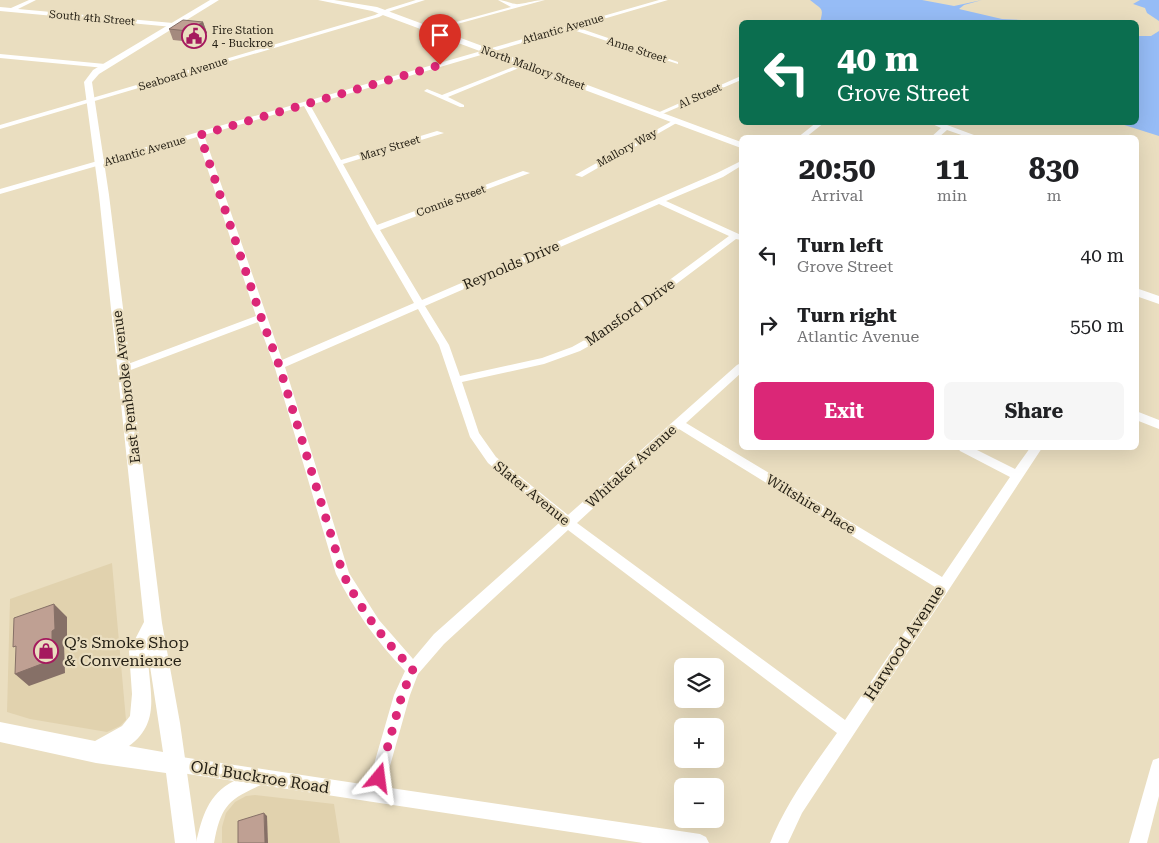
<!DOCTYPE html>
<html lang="en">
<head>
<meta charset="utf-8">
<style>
  :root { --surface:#fff; --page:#f6f6f6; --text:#202124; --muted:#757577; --accent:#db2777 }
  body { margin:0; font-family:"Roboto Serif",serif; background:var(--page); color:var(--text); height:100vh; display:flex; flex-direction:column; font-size:19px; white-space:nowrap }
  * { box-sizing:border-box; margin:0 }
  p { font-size:16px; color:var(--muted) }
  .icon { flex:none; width:28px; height:28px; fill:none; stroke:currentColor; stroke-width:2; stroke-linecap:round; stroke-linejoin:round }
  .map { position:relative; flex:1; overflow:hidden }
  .panel { position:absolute; left:739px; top:135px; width:400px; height:315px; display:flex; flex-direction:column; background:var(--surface); border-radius:8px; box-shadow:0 5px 20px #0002 }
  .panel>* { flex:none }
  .hud { position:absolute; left:739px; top:20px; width:400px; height:105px; border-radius:8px; box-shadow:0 5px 20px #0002; background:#0b6e4f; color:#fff; overflow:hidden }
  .buttons { position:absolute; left:674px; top:658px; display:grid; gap:10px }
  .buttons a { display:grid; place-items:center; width:50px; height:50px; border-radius:8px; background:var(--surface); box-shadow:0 5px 20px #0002; font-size:25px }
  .pin { position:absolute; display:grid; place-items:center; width:42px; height:42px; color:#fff; margin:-51px -21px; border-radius:50% 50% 50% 0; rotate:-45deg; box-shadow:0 0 5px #0007 }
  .pin .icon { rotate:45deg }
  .me { position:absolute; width:55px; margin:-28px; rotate:16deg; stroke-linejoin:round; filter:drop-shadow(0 0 4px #0008) }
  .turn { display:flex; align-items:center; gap:18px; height:105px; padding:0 15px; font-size:22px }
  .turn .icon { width:65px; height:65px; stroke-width:2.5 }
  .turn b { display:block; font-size:35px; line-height:42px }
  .eta { display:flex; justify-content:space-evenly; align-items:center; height:85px; text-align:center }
  .eta b { font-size:30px; font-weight:700; line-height:35px }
  .cta { display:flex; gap:10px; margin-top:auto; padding:10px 15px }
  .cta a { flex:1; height:58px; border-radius:8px; background:var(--accent); color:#fff; font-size:20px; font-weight:700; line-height:58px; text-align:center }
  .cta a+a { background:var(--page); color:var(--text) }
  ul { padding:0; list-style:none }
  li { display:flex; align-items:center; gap:15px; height:70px; padding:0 15px }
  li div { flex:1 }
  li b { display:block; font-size:19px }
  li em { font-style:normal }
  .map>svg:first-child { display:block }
  .built { fill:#e1d2ae }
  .water { fill:#96bcf6 }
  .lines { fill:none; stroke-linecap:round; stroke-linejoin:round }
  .minor { fill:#fff; fill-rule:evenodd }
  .major { fill:#fff; fill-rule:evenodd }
  .wall { fill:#a48a7e }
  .shaded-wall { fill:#867067 }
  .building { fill:#bfa093; stroke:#867067 }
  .route { stroke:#db2777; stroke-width:9; stroke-dasharray:0 16.2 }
  .labels { text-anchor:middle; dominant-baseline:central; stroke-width:4.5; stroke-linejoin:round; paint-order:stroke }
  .far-street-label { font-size:11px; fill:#231e13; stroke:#eadec0 }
  .far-poi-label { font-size:11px; fill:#231e13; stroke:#eadec0; text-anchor:start }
  .street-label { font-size:14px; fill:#231e13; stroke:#eadec0 }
  .near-poi-label { font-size:16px; fill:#231e13; stroke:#eadec0; text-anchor:start }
  .near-street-label { font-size:16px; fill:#231e13; stroke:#eadec0 }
</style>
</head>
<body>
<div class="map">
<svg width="1159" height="843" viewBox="0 0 1159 843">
  <rect width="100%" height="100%" fill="#eadec0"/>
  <g class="built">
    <polygon points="112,563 126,720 120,726 107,732 30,719 7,712 10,599"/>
    <polygon points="255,795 334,804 340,843 222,843 222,827 226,813 235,802 246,796"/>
  </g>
  <g class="water">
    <path d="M810 0H922L954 6 982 0 964 5 959 9 1002 19 1067 22H820C824 7 822 10 810 0Z"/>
    <polygon points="1140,0 1159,0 1159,21 1147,13 1145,8 1133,4"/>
    <polygon points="1159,31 1159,136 1118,123 1136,122 1136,36 1151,36"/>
  </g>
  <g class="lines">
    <g class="minor">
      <polygon points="29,0 36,0 18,9 173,23 176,25 173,27 0,11 0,7 11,8"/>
      <polygon points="416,0 425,0 391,11 379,17 0,129 0,125 375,15 387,9"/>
      <path d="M498 0C506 0 512 5 519 4 528 3 535 0 545 0L439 29 434 28 511 7Z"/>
      <path d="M659 0H668L576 27 678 62V64L570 29 310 105 341 160 437 131 444 133 343 164 377 225 523 171 530 173 380 230 422 300 717 173 741 161V166L723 177 666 201 741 235V240L736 239 607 336 580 351 544 364 462 382 479 433 496 457 568 515 737 365 741 363V373L686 423 942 577 1010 477 960 451 958 448H973L1015 469 1030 448H1042L802 813 788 843H770C786 803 812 768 837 733L568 530 444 644 418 674 410 695 384 787 700 834 706 837 709 843H643L261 785C227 800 221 807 214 843H196C202 817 208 794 234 781L175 772 169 770 167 764 169 758 175 756 368 785 394 695 405 671C377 642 354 610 336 574L274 365 258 322 128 371 124 373 119 369 120 367 256 316 197 137 0 194V189ZM304 106 371 229 414 303 282 360 204 135ZM659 204 729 236 599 332 572 347 542 358 460 376 449 345 425 306ZM418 309 439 345 470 437 488 463 559 523 434 634 413 659 379 620 349 573 285 367ZM679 429 935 587 845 720 577 523Z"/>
      <polygon points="0,54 105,64 108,66 105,68 0,58"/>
      <polygon points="521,64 526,65 448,97 464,105 464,107 460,107 424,91 427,89 442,95"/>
      <polygon points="741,76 741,80 660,115 655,114"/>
      <polygon points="674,120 680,121 582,177 575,175"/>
      <polygon points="817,122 825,122 805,138 797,138"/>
      <polygon points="928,122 939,122 982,138 970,138 947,130 938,138 930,138 941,128"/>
      <polygon points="1136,411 1159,420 1159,429 1136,420"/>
      <polygon points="1159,758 1159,796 1147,843 1129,843 1151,766 1153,760"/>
    </g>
    <g class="major">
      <path d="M210 0H219L99 74 92 82 109 195 162 623 180 723 197 843H175L166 773 96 763 0 742V722L95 741 122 726 130 716 132 694 129 651 144 622 99 195 84 82 93 70ZM148 653 163 752 129 746C163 721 148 689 148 653Z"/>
      <polygon points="318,0 334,0 377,7 741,142 741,148 372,11"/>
      <polygon points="1136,288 1159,296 1159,304 1136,296"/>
    </g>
  </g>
  <polygon class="wall" points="203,22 207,33 192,42 173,40 169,29"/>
  <g class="shaded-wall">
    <polygon points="203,22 207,33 192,42 188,31"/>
    <polygon points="54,604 67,617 67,642 64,644 65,673 29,686 15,674 52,631"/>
    <polygon points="264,813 267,816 268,843 265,843"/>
  </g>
  <g class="building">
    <polygon points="183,20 203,22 188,31 169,29"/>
    <polygon points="54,604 55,629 52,631 52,660 15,674 16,646 13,647 14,618"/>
    <polygon points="264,813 265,843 238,843 238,821"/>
  </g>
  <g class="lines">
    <path class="route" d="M379 778 402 695 413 669C384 641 361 610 343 574L279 365 261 317 200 135 440 65"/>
  </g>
  <defs>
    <symbol id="civic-ring" viewBox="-11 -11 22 22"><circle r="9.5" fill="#eadec0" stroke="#a5195e" stroke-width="1.5"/><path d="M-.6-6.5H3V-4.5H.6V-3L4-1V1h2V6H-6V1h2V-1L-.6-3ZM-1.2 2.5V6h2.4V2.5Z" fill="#a5195e"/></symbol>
    <symbol id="shop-ring" viewBox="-11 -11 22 22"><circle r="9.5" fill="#eadec0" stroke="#a5195e" stroke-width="1.5"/><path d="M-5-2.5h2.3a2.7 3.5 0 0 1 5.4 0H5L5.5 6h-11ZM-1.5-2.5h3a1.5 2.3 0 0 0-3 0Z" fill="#a5195e"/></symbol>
  </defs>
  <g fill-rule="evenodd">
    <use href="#civic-ring" x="180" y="22" width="28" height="28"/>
    <use href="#shop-ring" x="32" y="637" width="28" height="28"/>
  </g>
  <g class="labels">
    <g class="far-street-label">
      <text transform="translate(92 18) rotate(5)">South 4th Street</text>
      <text transform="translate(563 29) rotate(-16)">Atlantic Avenue</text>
      <text transform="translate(637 50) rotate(18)">Anne Street</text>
      <text transform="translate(533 68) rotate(20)">North Mallory Street</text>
      <text transform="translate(183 74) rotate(-17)">Seaboard Avenue</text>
      <text transform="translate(700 96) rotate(-24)">Al Street</text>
      <text transform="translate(390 148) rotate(-17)">Mary Street</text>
      <text transform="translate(627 148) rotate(-29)">Mallory Way</text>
      <text transform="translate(145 151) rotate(-16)">Atlantic Avenue</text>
      <text transform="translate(451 201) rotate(-20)">Connie Street</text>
    </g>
    <g class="far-poi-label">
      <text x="212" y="30">Fire Station<tspan x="212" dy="13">4 - Buckroe</tspan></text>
    </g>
    <g class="street-label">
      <text transform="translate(511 265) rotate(-23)">Reynolds Drive</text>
      <text transform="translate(630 312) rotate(-35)">Mansford Drive</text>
      <text transform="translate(126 387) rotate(-97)">East Pembroke Avenue</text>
      <text transform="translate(631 466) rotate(-42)">Whitaker Avenue</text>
      <text transform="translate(532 493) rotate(39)">Slater Avenue</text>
      <text transform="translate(811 504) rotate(31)">Wiltshire Place</text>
    </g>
    <g class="near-poi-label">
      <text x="64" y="642">Q’s Smoke Shop<tspan x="64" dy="18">&amp; Convenience</tspan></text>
    </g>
    <g class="near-street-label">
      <text transform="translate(904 643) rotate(-57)">Harwood Avenue</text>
      <text transform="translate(260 777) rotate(9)">Old Buckroe Road</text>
    </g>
  </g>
</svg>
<div class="buttons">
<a><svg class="icon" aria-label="layers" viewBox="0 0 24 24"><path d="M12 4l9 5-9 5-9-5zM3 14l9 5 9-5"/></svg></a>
<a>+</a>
<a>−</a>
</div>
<div class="pin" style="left:440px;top:65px;background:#d93025"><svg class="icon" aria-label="arrive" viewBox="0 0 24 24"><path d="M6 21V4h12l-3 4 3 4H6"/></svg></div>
<svg class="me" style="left:379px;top:778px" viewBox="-20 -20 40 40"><path d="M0-17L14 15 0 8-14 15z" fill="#db2777" stroke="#fff" stroke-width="4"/></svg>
<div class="hud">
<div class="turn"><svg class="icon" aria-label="left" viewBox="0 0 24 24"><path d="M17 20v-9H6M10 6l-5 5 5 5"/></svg><div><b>40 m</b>Grove Street</div></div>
</div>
<section class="panel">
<div class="eta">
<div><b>20:50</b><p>Arrival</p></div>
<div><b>11</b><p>min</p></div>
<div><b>830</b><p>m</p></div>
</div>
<ul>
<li><svg class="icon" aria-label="left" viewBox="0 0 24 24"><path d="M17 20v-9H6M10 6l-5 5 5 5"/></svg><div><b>Turn left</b><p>Grove Street</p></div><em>40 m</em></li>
<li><svg class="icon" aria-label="right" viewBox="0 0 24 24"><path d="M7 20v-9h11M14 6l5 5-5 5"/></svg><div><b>Turn right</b><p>Atlantic Avenue</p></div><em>550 m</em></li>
</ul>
<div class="cta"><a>Exit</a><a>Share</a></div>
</section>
</div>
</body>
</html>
